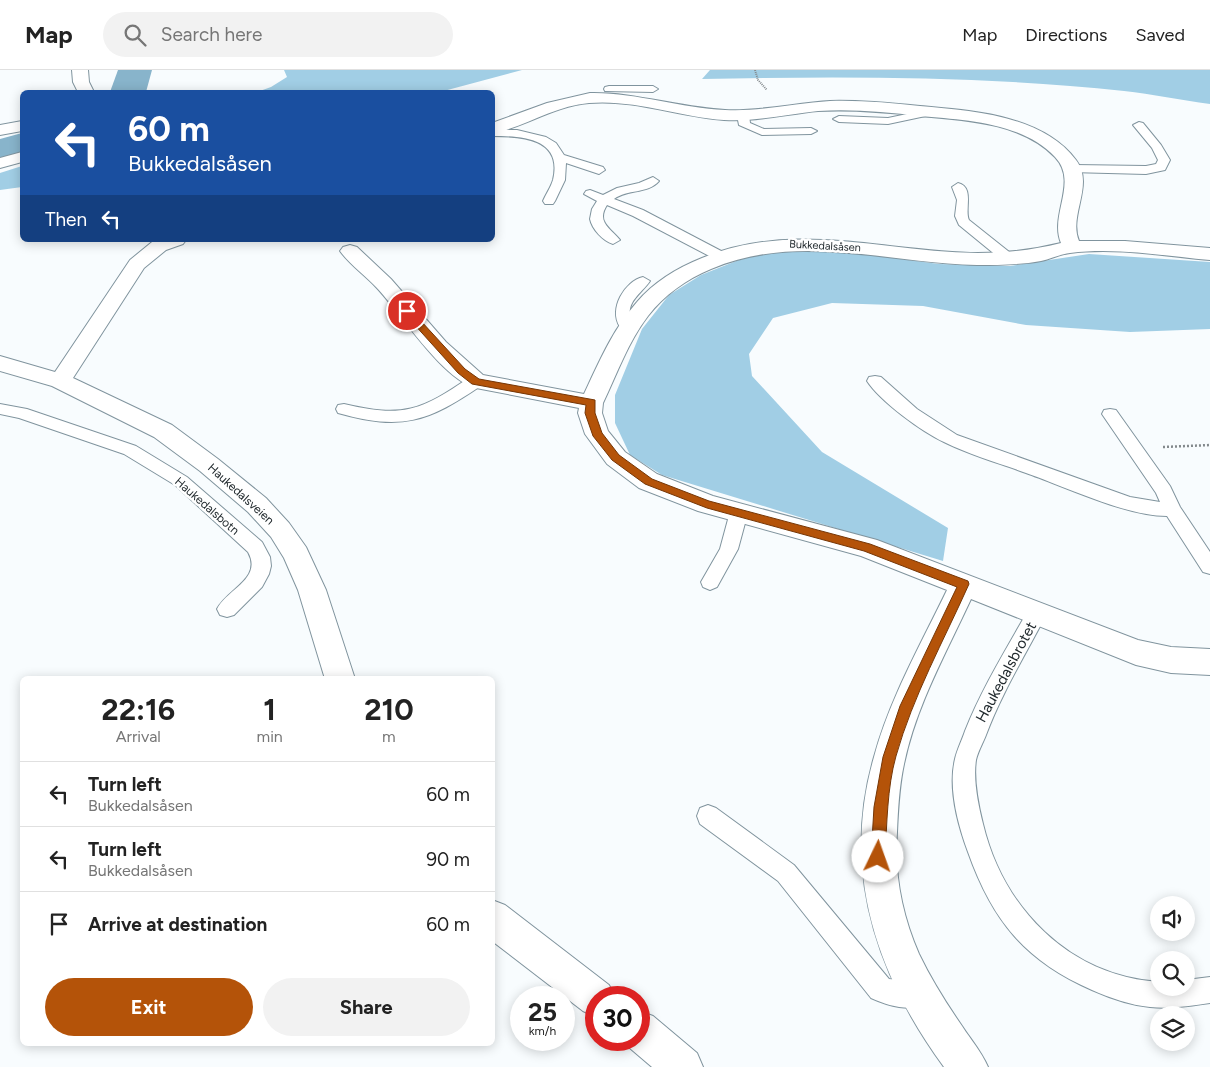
<!DOCTYPE html>
<html lang="en">
<head>
<meta charset="utf-8">
<style>
  :root { --surface:#fff; --page:#f2f2f2; --text:#222; --muted:#767676; --line:#e0e0e0; --accent:#b45309 }
  body { margin:0; font-family:Figtree,sans-serif; background:var(--page); color:var(--text); height:100vh; display:flex; flex-direction:column; font-size:19px; white-space:nowrap }
  * { box-sizing:border-box; margin:0 }
  p { font-size:16px; color:var(--muted) }
  .icon { flex:none; width:28px; height:28px; fill:none; stroke:currentColor; stroke-width:2; stroke-linecap:round; stroke-linejoin:round }
  .map { position:relative; flex:1; overflow:hidden }
  .sheet { position:absolute; left:20px; top:606px; width:475px; height:370px; display:flex; flex-direction:column; background:var(--surface); border-radius:8px; box-shadow:0 2px 12px #0003 }
  .sheet>* { flex:none }
  .top-card { position:absolute; left:20px; top:20px; width:475px; height:152px; border-radius:8px; box-shadow:0 2px 12px #0003; background:#1a4fa0; color:#fff; overflow:hidden }
  .fabs { position:absolute; left:1150px; top:826px; display:grid; gap:10px }
  .fabs a { display:grid; place-items:center; width:45px; height:45px; border-radius:50%; background:var(--surface); box-shadow:0 2px 12px #0003; font-size:25px }
  .speed { position:absolute; left:510px; top:916px; display:flex; gap:10px; font-size:25px; font-weight:700; text-align:center }
  .speed>* { display:grid; place-content:center; width:65px; height:65px; border-radius:50%; background:var(--surface); box-shadow:0 2px 12px #0003; line-height:1 }
  .speed small { font-size:12px; font-weight:400 }
  .speed .limit { border:8px solid #d22; background:#fff; color:#111 }
  .pin { position:absolute; display:grid; place-items:center; width:42px; height:42px; color:#fff; margin:-21px; border:2px solid #fff; border-radius:50%; box-shadow:0 1px 5px #0007 }
  .me { position:absolute; width:55px; margin:-28px; rotate:3deg; stroke-linejoin:round; filter:drop-shadow(0 0 4px #0008) }
  .turn { display:flex; align-items:center; gap:18px; height:105px; padding:0 25px; font-size:22px }
  .turn .icon { width:65px; height:65px; stroke-width:2.5 }
  .turn b { display:block; font-size:35px; line-height:42px }
  .then { display:flex; align-items:center; height:48px; padding:0 25px; background:#0003; gap:10px; font-size:19px }
  .eta { display:flex; justify-content:space-evenly; align-items:center; height:85px; text-align:center }
  .eta b { font-size:30px; font-weight:700; line-height:35px }
  .cta { display:flex; gap:10px; margin-top:auto; padding:10px 25px }
  .cta a { flex:1; height:58px; border-radius:30px; background:var(--accent); color:#fff; font-size:20px; font-weight:700; line-height:58px; text-align:center }
  .cta a+a { background:var(--page); color:var(--text) }
  ul { padding:0; list-style:none }
  li { display:flex; align-items:center; gap:15px; height:65px; padding:0 25px; border-top:1px solid var(--line) }
  li div { flex:1 }
  li b { display:block; font-size:19px }
  li em { font-style:normal }
  header { display:flex; align-items:center; gap:30px; box-sizing:border-box; height:70px; padding:0 25px; background:var(--surface); border-bottom:1px solid var(--line) }
  header strong { font-size:24px }
  nav { display:flex; gap:28px; margin-inline-start:auto; font-size:18px }
  .search { width:350px; height:45px; background:var(--page); display:flex; align-items:center; gap:12px; box-sizing:border-box; padding:0 18px; border-radius:28px; color:var(--muted); font-size:19px }
  .map>svg:first-child { display:block }
  .forest { fill:#a1cee5 }
  .lines { fill:none; stroke-linecap:round; stroke-linejoin:round }
  .river { fill:#88b4cb; fill-rule:evenodd }
  .lane-casing { stroke:#80949e; stroke-width:2 }
  .street-casing { stroke:#80949e; stroke-width:2 }
  .path-far1 { stroke:#83898c; stroke-width:2; stroke-dasharray:1 1; stroke-linecap:butt }
  .path { stroke:#83898c; stroke-width:2.5; stroke-dasharray:2 2; stroke-linecap:butt }
  .lane { fill:#fff; fill-rule:evenodd }
  .street { fill:#fff; fill-rule:evenodd }
  .route { fill:#b45309; stroke:#753606 }
  .labels { text-anchor:middle; dominant-baseline:central; stroke-width:5; stroke-linejoin:round; paint-order:stroke }
  .far-street-label { font-size:11px; fill:#232b2f; stroke:#fff }
  .street-label { font-size:12px; fill:#232b2f; stroke:#fff }
  .near-street-label { font-size:15px; fill:#232b2f; stroke:#fff }
</style>
</head>
<body>
<header>
<strong>Map</strong>
<div class="search"><svg class="icon" aria-label="search" viewBox="0 0 24 24"><circle cx="10" cy="10" r="6"/><path d="M15 15l6 6"/></svg>Search here</div>
<nav><a>Map</a><a>Directions</a><a>Saved</a></nav>
</header>
<div class="map">
<svg width="1210" height="997" viewBox="0 0 1210 997">
  <rect width="100%" height="100%" fill="#f8fcfe"/>
  <g class="forest">
    <polygon points="284,0 522,0 440,22 257,22 271,17 287,7"/>
    <path d="M710 0H1210V34C1181 30 1152 24 1124 21 984 6 842 6 702 9Z"/>
    <polygon points="22,96 22,117 0,120 0,103"/>
    <polygon points="826,179 939,194 1010,196 1089,184 1210,192 1210,259 1130,262 1026,255 923,236 832,233 773,248 749,284 752,306 822,382 948,458 943,491 662,405 630,385 615,353 615,325 642,259 669,225 701,205 759,182"/>
  </g>
  <g class="lines">
    <g class="river">
      <polygon points="118,0 152,0 146,22 110,22"/>
      <polygon points="22,63 22,87 0,93 0,69"/>
    </g>
    <defs>
      <g id="lane">
        <polygon points="609,16 653,16 658,19 653,22 605,21 604,19 605,17"/>
        <polygon points="931,39 935,40 937,42 935,44 888,54 839,52 833,49 839,46 888,48"/>
        <polygon points="743,42 749,45 750,53 764,59 811,58 817,61 811,64 762,65 739,55 737,45"/>
        <polygon points="1139,52 1143,53 1161,75 1170,90 1165,100 1146,104 1070,102 1068,99 1070,96 1074,95 1146,96 1156,94 1158,90 1152,78 1133,55"/>
        <path d="M492 60H517L546 67 556 73 564 85 603 97 605 100 599 104 566 93 565 110 555 131 553 134H545L543 131C546 124 551 117 553 110 563 68 522 66 492 66Z"/>
        <path d="M653 107 659 111C648 124 627 119 614 129L643 140 725 183 727 186 725 189H715L633 146 607 135C596 152 610 158 620 170L613 174C603 171 592 159 590 149L592 139 597 131 584 124 586 121 590 120 603 125 617 118 639 113Z"/>
        <path d="M958 113C975 117 964 140 969 150L1013 185 1015 188 1013 191H1003L959 155 955 146 957 130 952 117Z"/>
        <path d="M643 207 650 211C641 224 625 232 631 250L637 252 639 255 637 258 632 260 620 257C608 239 625 211 643 207Z"/>
        <path d="M476 306 482 307 484 311 482 315C428 352 402 361 338 343L336 339 338 335 344 334C403 348 421 341 470 307Z"/>
        <path d="M875 306 881 307 917 339 957 365 1130 427 1160 432 1156 423 1102 344 1104 340 1110 339 1116 340 1170 416 1180 437 1210 482V504L1203 502 1167 446C1126 446 1066 417 1026 403 999 393 970 385 944 372 922 362 880 331 867 311L869 307Z"/>
        <path d="M0 334 27 339 136 376 187 407 262 472 270 487 271 496 269 504 262 517 234 545 227 547 220 545 217 539C227 519 263 509 248 482L175 415 124 384 19 348 0 344Z"/>
        <polygon points="739,435 745,437 748,442 738,479 717,517 710,520 703,517 701,512 720,479 730,442 733,437"/>
        <path d="M1037 535 1044 537 1047 543C1026 584 1002 622 986 665 983 673 978 681 976 690 973 710 978 734 983 754 1003 838 1069 906 1159 912V918H1186V910L1210 907V933C1190 936 1170 939 1150 937 1130 935 1110 928 1092 920 1025 891 992 850 968 782 958 755 948 718 955 689 957 680 962 670 965 661 982 618 1007 578 1030 537Z"/>
        <path d="M708 735 716 738 794 795 889 909 919 912 928 916 932 925 928 934C909 942 889 936 871 928L778 811 700 754 697 746 700 738Z"/>
      </g>
      <g id="street">
        <polygon points="72,0 88,0 89,12 94,22 78,22 73,12"/>
        <path d="M590 23C635 22 680 38 725 40 760 42 795 33 830 31 860 30 890 33 920 36 973 41 1042 45 1076 90 1095 115 1068 145 1079 171H1125L1210 178V190C1164 186 1116 177 1070 183 1060 184 1051 189 1041 191 1020 195 998 195 977 195 887 193 798 162 711 199 687 209 664 225 648 246 628 272 617 304 603 333L602 343 608 361 625 382 657 404 713 426 877 470 1138 570 1171 577 1210 579V605L1171 603 1136 595 971 529C946 583 916 636 904 694 899 717 898 739 897 762 894 804 902 845 919 884 931 909 946 933 962 956 971 970 981 981 988 997H944C876 904 841 801 874 687 890 628 921 574 947 520L861 486 698 441 639 418 607 394 585 364 578 343 579 338 476 318C442 309 401 243 376 217 365 205 350 195 340 181L343 177 350 175 357 177 391 209 446 272 483 305 584 324C599 292 613 259 637 232 654 212 677 198 702 188 794 150 884 182 978 183 1007 183 1033 180 1061 173 1049 145 1079 112 1055 87 1022 52 964 50 920 46 886 42 853 39 818 41 787 44 756 52 724 50 680 47 634 29 589 33 555 36 526 56 492 64V53L547 33Z"/>
        <polygon points="22,51 22,61 0,65 0,55"/>
        <polygon points="22,82 22,92 0,98 0,88"/>
        <polygon points="157,170 186,170 183,174 166,180 144,198 73,308 172,355 218,389 266,428 289,453 306,477 326,520 355,609 325,609 298,520 284,488 271,467 248,442 200,401 154,367 52,316 0,301 0,286 55,302 130,190 152,172"/>
        <polygon points="492,830 505,835 609,915 615,928 596,928 596,947 583,941 492,871"/>
        <polygon points="639,941 653,946 697,983 703,997 652,997 625,974 624,970 639,970"/>
      </g>
    </defs>
    <use href="#lane" class="lane-casing"/>
    <use href="#street" class="street-casing"/>
    <polyline class="path-far1" points="755,0 758,10 767,20"/>
    <polyline class="path" points="1163,377 1210,375"/>
    <use href="#lane" class="lane"/>
    <use href="#street" class="street"/>
  </g>
  <path class="route" d="M407 238 410 239 465 299 479 309 595 330V343L602 363 619 385 652 409 709 431 870 474 968 511 969 514C944 570 913 626 896 686 887 718 887 754 885 787L883 792 878 794 873 792 871 787 874 737 883 687 900 636 957 517 864 481 707 438 645 414 612 390 593 366 585 343 586 335 472 314 458 303 404 243V239Z"/>
  <g class="labels">
    <g class="far-street-label">
      <text transform="translate(825 176) rotate(3)">Bukkedalsåsen</text>
    </g>
    <g class="street-label">
      <text transform="translate(241 424) rotate(42)">Haukedalsveien</text>
      <text transform="translate(207 436) rotate(41)">Haukedalsbotn</text>
    </g>
    <g class="near-street-label">
      <text transform="translate(1006 602) rotate(-62)">Haukedalsbrotet</text>
    </g>
  </g>
</svg>
<div class="fabs">
<a><svg class="icon" aria-label="sound" viewBox="0 0 24 24"><path d="M4 9h4l5-4v14l-5-4H4zM17 9q2 3 0 6"/></svg></a>
<a><svg class="icon" aria-label="search" viewBox="0 0 24 24"><circle cx="10" cy="10" r="6"/><path d="M15 15l6 6"/></svg></a>
<a><svg class="icon" aria-label="layers" viewBox="0 0 24 24"><path d="M12 4l9 5-9 5-9-5zM3 14l9 5 9-5"/></svg></a>
</div>
<div class="speed"><div>25<small>km/h</small></div><div class="limit">30</div></div>
<div class="pin" style="left:407px;top:241px;background:#d93025"><svg class="icon" aria-label="arrive" viewBox="0 0 24 24"><path d="M6 21V4h12l-3 4 3 4H6"/></svg></div>
<svg class="me" style="left:878px;top:787px" viewBox="-20 -20 40 40"><circle r="19" fill="#fff"/><path d="M0-13L10 11 0 6-10 11z" fill="#b45309"/></svg>
<div class="top-card">
<div class="turn"><svg class="icon" aria-label="left" viewBox="0 0 24 24"><path d="M17 20v-9H6M10 6l-5 5 5 5"/></svg><div><b>60 m</b>Bukkedalsåsen</div></div>
<div class="then">Then<svg class="icon" aria-label="left" viewBox="0 0 24 24"><path d="M17 20v-9H6M10 6l-5 5 5 5"/></svg></div>
</div>
<section class="sheet">
<div class="eta">
<div><b>22:16</b><p>Arrival</p></div>
<div><b>1</b><p>min</p></div>
<div><b>210</b><p>m</p></div>
</div>
<ul>
<li><svg class="icon" aria-label="left" viewBox="0 0 24 24"><path d="M17 20v-9H6M10 6l-5 5 5 5"/></svg><div><b>Turn left</b><p>Bukkedalsåsen</p></div><em>60 m</em></li>
<li><svg class="icon" aria-label="left" viewBox="0 0 24 24"><path d="M17 20v-9H6M10 6l-5 5 5 5"/></svg><div><b>Turn left</b><p>Bukkedalsåsen</p></div><em>90 m</em></li>
<li><svg class="icon" aria-label="arrive" viewBox="0 0 24 24"><path d="M6 21V4h12l-3 4 3 4H6"/></svg><div><b>Arrive at destination</b></div><em>60 m</em></li>
</ul>
<div class="cta"><a>Exit</a><a>Share</a></div>
</section>
</div>
</body>
</html>
